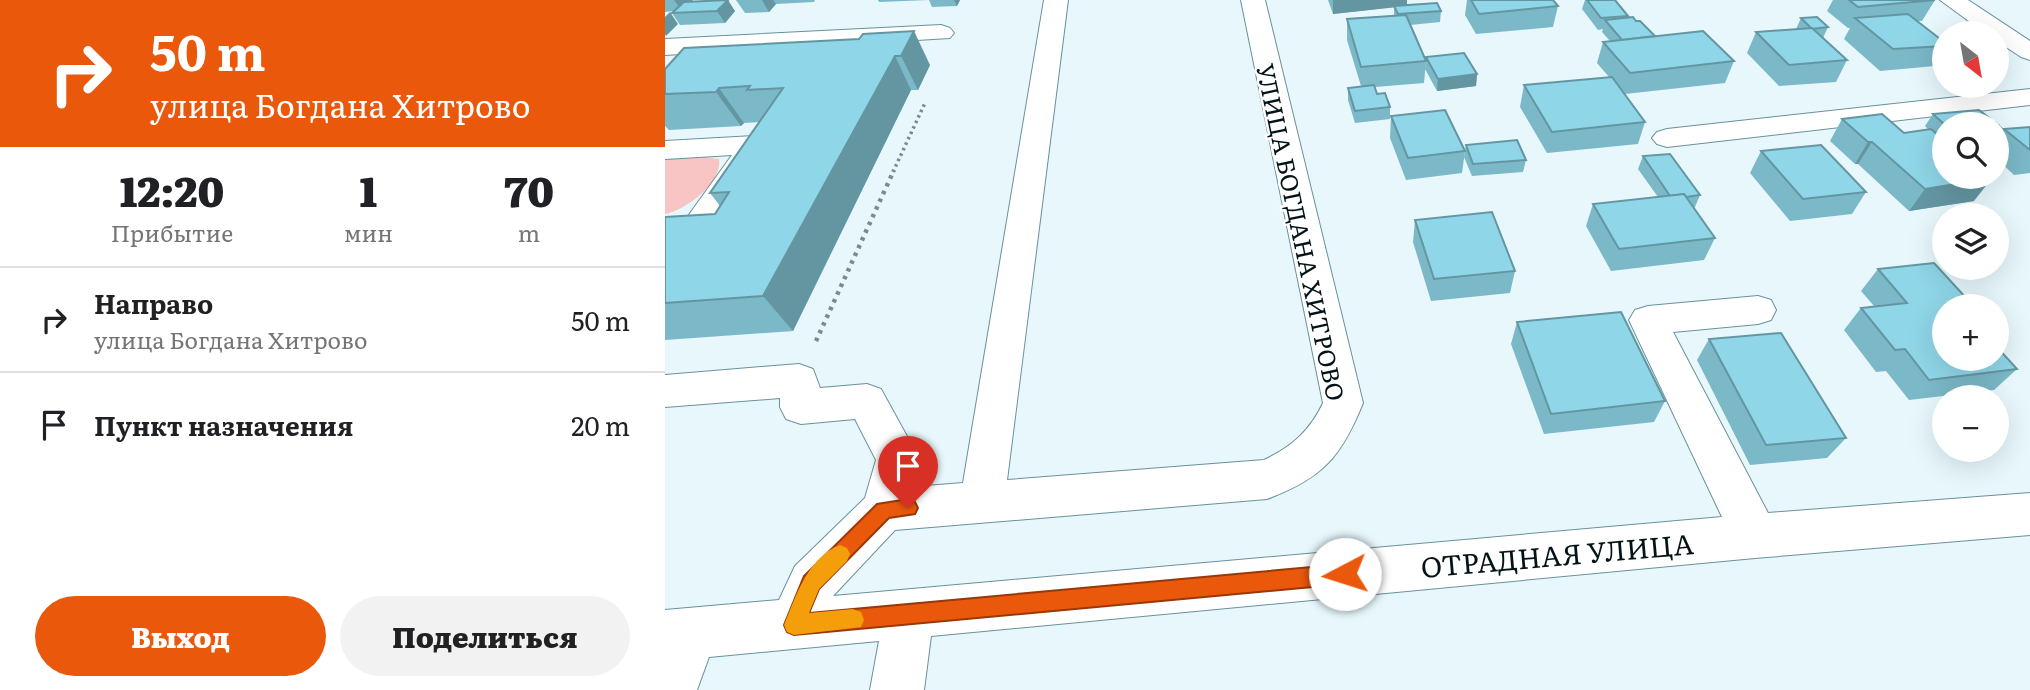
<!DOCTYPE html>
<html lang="ru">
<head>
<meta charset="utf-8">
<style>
  :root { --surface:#fff; --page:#f2f2f2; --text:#202124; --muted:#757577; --line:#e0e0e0; --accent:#ea580c }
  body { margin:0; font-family:Literata,serif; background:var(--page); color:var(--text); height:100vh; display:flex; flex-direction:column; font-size:26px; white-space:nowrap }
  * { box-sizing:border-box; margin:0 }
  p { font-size:23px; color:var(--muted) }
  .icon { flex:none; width:38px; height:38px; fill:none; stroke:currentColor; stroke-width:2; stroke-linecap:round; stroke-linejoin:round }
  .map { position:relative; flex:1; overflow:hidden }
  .details { display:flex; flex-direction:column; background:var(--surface); width:665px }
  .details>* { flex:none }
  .top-card { background:#ea580c; color:#fff; overflow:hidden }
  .needle { width:46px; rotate:149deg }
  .tools { position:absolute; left:1267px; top:21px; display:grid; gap:14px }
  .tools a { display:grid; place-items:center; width:77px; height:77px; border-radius:50%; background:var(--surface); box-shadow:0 7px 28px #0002; font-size:35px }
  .pin { position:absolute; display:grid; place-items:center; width:60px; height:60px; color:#fff; margin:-72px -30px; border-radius:50% 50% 50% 0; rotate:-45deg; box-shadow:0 0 7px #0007 }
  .pin .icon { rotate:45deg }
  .me { position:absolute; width:77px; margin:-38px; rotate:265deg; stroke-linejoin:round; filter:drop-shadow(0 0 5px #0008) }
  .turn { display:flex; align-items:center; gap:24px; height:147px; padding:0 35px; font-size:32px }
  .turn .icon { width:91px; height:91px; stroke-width:2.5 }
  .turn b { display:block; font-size:49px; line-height:60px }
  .eta { display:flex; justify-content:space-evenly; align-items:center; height:119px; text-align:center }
  .eta b { font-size:42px; font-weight:800; line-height:49px }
  .action { display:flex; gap:14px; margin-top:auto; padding:14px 35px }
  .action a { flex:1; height:80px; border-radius:42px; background:var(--accent); color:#fff; font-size:28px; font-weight:800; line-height:80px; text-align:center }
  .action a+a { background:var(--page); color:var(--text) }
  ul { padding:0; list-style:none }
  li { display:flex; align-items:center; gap:21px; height:105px; padding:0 35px; border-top:2px solid var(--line) }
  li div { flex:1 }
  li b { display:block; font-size:26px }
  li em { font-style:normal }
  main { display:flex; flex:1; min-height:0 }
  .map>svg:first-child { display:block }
  .green { fill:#f8c4c4 }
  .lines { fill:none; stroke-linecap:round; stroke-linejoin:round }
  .minor-casing { stroke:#69919b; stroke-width:2 }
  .path-far1 { stroke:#7b8a8f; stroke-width:3.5; stroke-dasharray:2.5 3.5; stroke-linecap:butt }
  .path { stroke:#7b8a8f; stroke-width:4.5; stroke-dasharray:3.5 5; stroke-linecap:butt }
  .minor { fill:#fff; fill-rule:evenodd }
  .wall { fill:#7bb8c8 }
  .shaded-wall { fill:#6496a2 }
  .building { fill:#8fd6e8; stroke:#6496a2; stroke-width:2 }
  .route { fill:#ea580c; stroke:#983908; stroke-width:2 }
  .slow { fill:#f59e0b }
  .labels { text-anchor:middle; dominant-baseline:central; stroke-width:5; stroke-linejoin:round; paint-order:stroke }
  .street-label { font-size:24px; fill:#041317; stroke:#fff }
  .near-street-label { font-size:28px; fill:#041317; stroke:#fff }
</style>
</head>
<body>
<main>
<section class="details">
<div class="top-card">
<div class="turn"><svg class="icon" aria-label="right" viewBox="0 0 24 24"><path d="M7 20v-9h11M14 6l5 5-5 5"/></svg><div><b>50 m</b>улица Богдана Хитрово</div></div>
</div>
<div class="eta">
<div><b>12:20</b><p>Прибытие</p></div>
<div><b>1</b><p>мин</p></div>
<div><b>70</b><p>m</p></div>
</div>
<ul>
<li><svg class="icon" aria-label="right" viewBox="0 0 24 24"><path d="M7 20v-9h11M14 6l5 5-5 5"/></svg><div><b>Направо</b><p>улица Богдана Хитрово</p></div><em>50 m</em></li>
<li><svg class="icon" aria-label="arrive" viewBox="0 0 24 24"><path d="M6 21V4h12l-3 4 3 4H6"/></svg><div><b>Пункт назначения</b></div><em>20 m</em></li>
</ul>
<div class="action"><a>Выход</a><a>Поделиться</a></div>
</section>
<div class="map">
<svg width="1365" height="690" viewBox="0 0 1365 690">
  <rect width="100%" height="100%" fill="#e7f7fc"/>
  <path class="green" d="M39 157 54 159C58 182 21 210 0 214V159Z"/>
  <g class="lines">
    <defs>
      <g id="minor">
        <path d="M379 0H403L342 480 599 460C626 447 645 431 658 403L576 0H600L698 403C676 457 658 478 602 499L230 530 168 596 1057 517 964 320 970 310 983 306 1093 296 1106 300 1111 310 1106 320 1093 324 1008 332 1103 513 1365 493V535L1090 558 266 636 259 690H205L214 641 44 657 32 690H0V610L114 600 130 566 200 498 211 460 190 419 136 424 121 419 115 407V398L0 407V375L134 364 148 369 155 388 202 384 216 389 255 460 248 487 298 483Z"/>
        <polygon points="1275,0 1303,0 1365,41 1365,60 1356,57 1332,41 1332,33 1320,33"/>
        <polygon points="276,25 285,28 289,33 285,38 0,55 0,39"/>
        <polygon points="1365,89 1365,105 1002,147 992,144 987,138 992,132 1002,129"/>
        <polygon points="89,136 100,139 104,145 45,235 0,240 0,218 23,216 67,155 0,159 0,141"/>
      </g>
    </defs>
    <use href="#minor" class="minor-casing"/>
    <polyline class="path-far1" points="228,172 260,103"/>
    <polyline class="path" points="151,341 229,170"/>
    <use href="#minor" class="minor"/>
  </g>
  <g class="wall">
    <polygon points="0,0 28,0 26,2 70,11 60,23 15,25 7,13 9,11 0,12"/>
    <polygon points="71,0 150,0 149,2 111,4 104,12 80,13"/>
    <polygon points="213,0 295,0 292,6 267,7 264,0 214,2"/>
    <polygon points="663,0 742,0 742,5 776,11 775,22 745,25 761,61 759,83 710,87 712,94 725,107 725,119 690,123 683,100 683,88 696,86 682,40 682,19 729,16 729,7 668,14"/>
    <polygon points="802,0 888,0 893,6 888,27 811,34 800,15"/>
    <polygon points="920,0 950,0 963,16 963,18 971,21 990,36 1069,61 1060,83 960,94 980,122 973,144 882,153 855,107 859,85 944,77 932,63 938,42 945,41 937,32 938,29 933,30 917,9"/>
    <polygon points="1168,0 1270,0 1257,21 1253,21 1279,42 1279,52 1270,66 1215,71 1179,39 1185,28 1183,28 1162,11"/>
    <polygon points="1136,18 1163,27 1158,38 1182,60 1171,82 1114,86 1082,53 1091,32 1131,29"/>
    <polygon points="194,39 265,65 253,90 246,90 128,331 0,340 0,217 50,214 55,206 45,193 95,122 79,123 76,126 4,130 0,126 0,69"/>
    <polygon points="761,57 812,74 811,86 772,91 760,69"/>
    <polygon points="1268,114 1279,124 1279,177 1309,201 1244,211 1193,164 1190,164 1165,141 1177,119 1239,133 1263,129 1260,126"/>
    <polygon points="726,116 800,151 797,173 741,180 725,138"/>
    <polygon points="1332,124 1338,130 1365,127 1365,173 1349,175 1332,159"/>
    <polygon points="801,145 861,160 858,172 807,176 799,157"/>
    <polygon points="1096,151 1201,192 1187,214 1125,221 1085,173"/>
    <polygon points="978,156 1035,195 1030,207 1028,208 1050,238 1039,260 946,271 921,226 928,204 993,197 973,169"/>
    <polygon points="750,220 850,271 845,293 766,301 748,242"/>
    <polygon points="1213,269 1301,304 1337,342 1332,347 1352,369 1329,390 1244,400 1221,371 1211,372 1179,330 1196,308 1209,306 1196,291"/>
    <polygon points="852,322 1000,401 989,422 879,434 846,344"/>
    <polygon points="1044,339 1181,438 1162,458 1085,465 1032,360"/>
  </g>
  <g class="shaded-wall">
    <polygon points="9,0 28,0 17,11"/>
    <polygon points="63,0 70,11 60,23 52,11"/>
    <polygon points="97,0 108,0 111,4 104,12"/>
    <polygon points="289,0 295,0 292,6"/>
    <polygon points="668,0 742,0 742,6 668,14"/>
    <polygon points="5,12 13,24 1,36 0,34 0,17"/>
    <polygon points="249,31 265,65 253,90 236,56"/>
    <polygon points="230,56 246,90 128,331 98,296"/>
    <polygon points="812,74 811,86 772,91 773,79"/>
    <polygon points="54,88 79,123 76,126 51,92"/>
    <polygon points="1203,142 1207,142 1193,164 1190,164"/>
    <polygon points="1327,178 1309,201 1244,211 1260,189"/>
  </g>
  <g class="building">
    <polygon points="63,0 52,11 7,13 19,2"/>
    <polygon points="806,0 888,0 893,6 814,14"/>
    <polygon points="922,0 950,0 963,16 936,18"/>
    <polygon points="1184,0 1270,0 1193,7"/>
    <polygon points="772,3 776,11 733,14 729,6"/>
    <polygon points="1243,14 1279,42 1279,46 1228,49 1190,18"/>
    <polygon points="741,15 761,61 696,67 682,19"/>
    <polygon points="968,17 971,21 975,21 990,36 957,40 940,20"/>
    <polygon points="1152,17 1163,27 1147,29 1136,18"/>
    <polygon points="1147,28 1182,60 1124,65 1091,32"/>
    <polygon points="249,31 236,56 230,56 98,296 0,303 0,217 50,214 64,192 45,193 118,88 82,90 85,86 54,88 51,92 0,94 0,69 19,48 194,39 198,34"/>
    <polygon points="1038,31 1069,61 965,73 938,42"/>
    <polygon points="799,53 812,74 773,79 761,57"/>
    <polygon points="947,77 980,122 887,132 859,85"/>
    <polygon points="709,85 712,94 720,93 725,107 690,111 683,88"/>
    <polygon points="780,110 800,151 743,158 726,116"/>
    <polygon points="1314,110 1332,124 1279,124 1268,114"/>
    <polygon points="1217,114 1239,133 1266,129 1279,140 1279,177 1325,177 1327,178 1260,189 1207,142 1203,142 1177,119"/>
    <polygon points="1332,124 1338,130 1332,139"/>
    <polygon points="1365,127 1365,150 1339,129"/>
    <polygon points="1332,139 1339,145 1332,146"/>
    <polygon points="852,140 861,160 808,164 801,145"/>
    <polygon points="1156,145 1201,192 1138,199 1096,151"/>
    <polygon points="1005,154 1035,195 1021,197 1019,194 1005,196 978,156"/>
    <polygon points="1019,194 1050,238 954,249 928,204"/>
    <polygon points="827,212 850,271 769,279 750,220"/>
    <polygon points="1269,263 1304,301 1299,302 1303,306 1279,306 1279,359 1332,359 1332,347 1352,369 1264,380 1240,349 1230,350 1196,308 1242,303 1213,269"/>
    <polygon points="956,312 1000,401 886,414 852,322"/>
    <polygon points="1116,333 1181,438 1101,445 1044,339"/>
    <polygon points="1332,337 1337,342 1332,343"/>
  </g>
  <polygon class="route" points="243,499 250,502 253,508 250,514 224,518 154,589 144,613 680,564 687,567 690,574 687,581 680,584 129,635 122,632 119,625 139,576 212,504"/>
  <path class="slow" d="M175 545 182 548 185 554 182 561 154 589 144 613 188 609 196 612 199 620 196 627 129 635 122 632 119 625C131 596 143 557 175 545Z"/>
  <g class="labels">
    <g class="street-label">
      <text transform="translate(637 232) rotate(78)">УЛИЦА БОГДАНА ХИТРОВО</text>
    </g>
    <g class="near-street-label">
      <text transform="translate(892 554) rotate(-5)">ОТРАДНАЯ УЛИЦА</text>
    </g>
  </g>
</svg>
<div class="tools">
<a><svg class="needle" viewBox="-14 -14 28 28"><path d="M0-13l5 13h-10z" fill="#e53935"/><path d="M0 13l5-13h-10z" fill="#757577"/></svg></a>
<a><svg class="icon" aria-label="search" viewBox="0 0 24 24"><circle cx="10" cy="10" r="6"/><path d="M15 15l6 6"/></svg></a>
<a><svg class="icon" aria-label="layers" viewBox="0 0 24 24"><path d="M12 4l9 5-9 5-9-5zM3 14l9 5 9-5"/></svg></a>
<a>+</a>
<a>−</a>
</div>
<div class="pin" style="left:243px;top:508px;background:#d93025"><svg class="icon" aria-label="arrive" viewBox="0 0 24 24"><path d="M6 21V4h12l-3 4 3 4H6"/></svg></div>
<svg class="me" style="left:680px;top:574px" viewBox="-20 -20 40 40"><circle r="19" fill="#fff"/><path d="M0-13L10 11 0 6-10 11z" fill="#ea580c"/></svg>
</div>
</main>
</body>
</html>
